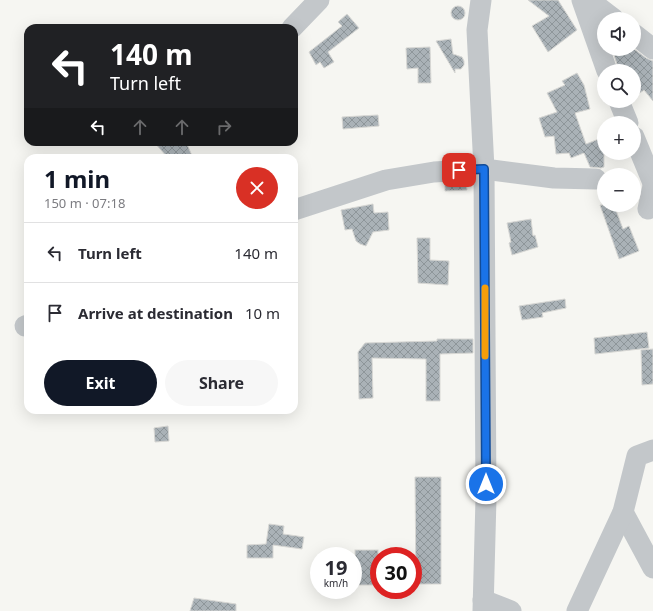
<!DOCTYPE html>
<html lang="en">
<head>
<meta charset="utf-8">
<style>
  :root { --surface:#fff; --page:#f7f7f7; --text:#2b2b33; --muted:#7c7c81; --line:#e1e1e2; --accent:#111827 }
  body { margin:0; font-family:"Noto Sans",sans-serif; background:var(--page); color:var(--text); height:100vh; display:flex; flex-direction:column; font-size:15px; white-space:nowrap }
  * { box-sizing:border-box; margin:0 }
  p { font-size:13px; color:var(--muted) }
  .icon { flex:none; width:22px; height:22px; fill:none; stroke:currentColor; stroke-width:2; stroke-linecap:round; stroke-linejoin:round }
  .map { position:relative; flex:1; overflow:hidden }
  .details { position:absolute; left:24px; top:154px; width:274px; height:260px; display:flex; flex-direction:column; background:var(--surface); border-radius:12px; box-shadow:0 4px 16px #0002 }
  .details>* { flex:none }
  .hud { position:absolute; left:24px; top:24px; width:274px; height:122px; border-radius:12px; box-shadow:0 4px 16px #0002; background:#202124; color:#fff; overflow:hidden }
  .tools { position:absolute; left:597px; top:12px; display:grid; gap:8px }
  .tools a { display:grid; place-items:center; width:44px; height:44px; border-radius:50%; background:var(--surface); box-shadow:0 4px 16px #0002; font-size:20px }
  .speed { position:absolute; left:310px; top:547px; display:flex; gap:8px; font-size:20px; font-weight:700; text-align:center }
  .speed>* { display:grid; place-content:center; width:52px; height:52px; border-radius:50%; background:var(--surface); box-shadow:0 4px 16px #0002; line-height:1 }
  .speed small { font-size:10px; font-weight:400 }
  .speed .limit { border:6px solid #d22; background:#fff; color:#111 }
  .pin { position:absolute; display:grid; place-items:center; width:34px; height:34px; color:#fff; margin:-17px; border-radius:8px; box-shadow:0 2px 6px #0006 }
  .me { position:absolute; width:44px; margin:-22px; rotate:0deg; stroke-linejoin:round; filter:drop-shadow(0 0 3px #0008) }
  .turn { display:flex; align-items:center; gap:14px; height:84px; padding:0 20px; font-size:18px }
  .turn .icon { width:52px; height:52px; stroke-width:2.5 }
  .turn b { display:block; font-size:28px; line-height:34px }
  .lanes { display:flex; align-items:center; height:38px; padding:0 20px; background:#0003; justify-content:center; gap:20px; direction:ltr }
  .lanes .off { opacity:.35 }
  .round { display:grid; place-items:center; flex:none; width:42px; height:42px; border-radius:21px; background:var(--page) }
  .head { display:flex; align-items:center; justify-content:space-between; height:68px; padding:0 20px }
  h1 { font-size:24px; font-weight:700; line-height:30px; color:var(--accent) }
  .button { display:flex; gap:8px; margin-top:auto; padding:8px 20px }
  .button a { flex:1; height:46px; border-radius:24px; background:var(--accent); color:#fff; font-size:16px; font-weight:700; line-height:46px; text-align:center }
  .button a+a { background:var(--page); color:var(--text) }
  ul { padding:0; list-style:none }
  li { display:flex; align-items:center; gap:12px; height:60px; padding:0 20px; border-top:1px solid var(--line) }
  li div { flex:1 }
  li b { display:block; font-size:15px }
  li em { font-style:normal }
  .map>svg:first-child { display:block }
  .building { fill:url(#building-cross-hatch); stroke:#d7d7d4 }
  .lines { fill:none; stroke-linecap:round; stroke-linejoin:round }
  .minor { stroke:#c3c7ca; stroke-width:21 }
  .route-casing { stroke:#114b97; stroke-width:10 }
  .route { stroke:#1a73e8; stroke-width:7 }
  .slow { stroke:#f59e0b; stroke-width:7 }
</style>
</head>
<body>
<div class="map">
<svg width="653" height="611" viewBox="0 0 653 611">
  <defs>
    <pattern id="building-cross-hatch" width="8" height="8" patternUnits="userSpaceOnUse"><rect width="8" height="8" fill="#aab2b7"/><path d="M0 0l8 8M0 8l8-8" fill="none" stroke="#8e969a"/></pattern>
  </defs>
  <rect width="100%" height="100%" fill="#f6f6f2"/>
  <g class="building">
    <polygon points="528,0 558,0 577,30 548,52 532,26 549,16"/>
    <circle cx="458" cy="13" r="7"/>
    <polygon points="347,14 359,28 328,52 334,62 324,68 320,62 316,65 309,52 342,26 338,22"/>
    <polygon points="451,39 453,54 462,57 464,61 464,65 461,69 455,69 455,73 436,41"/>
    <polygon points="430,47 431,83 418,83 418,68 407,69 406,48"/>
    <polygon points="612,49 634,49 646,58 653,61 653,101 644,90 634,97 634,71 622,71 618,67"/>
    <polygon points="577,73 584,85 590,109 575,113 586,144 604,137 604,167 601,168 590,167 584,153 571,158 569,153 556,154 554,136 545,137 539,118 557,112 547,93 565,85 562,81"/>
    <polygon points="378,115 379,126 343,129 342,117"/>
    <polygon points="154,142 186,142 193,158 168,158"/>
    <polygon points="466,182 467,190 445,191 445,183"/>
    <polygon points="373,204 374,213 388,212 389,230 373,232 366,246 360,244 356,241 352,229 345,230 341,210"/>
    <polygon points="600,205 614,205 623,229 629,226 639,251 619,259"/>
    <polygon points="531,219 533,236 535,235 538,247 512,255 509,243 511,242 507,223"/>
    <polygon points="417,238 430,238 430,260 449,261 448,285 418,283"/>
    <polygon points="565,299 566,308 542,313 543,317 522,320 519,306"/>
    <polygon points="647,332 649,348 595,354 594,338"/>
    <polygon points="437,339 473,339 473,353 440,354 440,401 426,401 426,359 372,358 373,398 359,399 358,352 365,343 437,341"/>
    <polygon points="653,349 653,384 642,385 641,350"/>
    <polygon points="168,426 169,441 155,442 154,428"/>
    <polygon points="415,477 441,477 441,584 416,584"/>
    <polygon points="269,524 284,526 283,534 304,537 302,549 273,545 273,558 247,558 247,545 266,544"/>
    <rect x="355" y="550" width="23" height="35"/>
    <polygon points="194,598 236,604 236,611 190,611"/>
  </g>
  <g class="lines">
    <g class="minor">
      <polyline points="481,0 477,30 484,169 486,498 483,611"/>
      <polyline points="582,0 607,71"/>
      <polyline points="589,0 614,19"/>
      <polyline points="292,28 319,0"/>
      <polyline points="634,34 653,49"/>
      <polyline points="619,101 628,123"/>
      <polyline points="634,137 653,183"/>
      <polyline points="648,209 653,186"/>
      <polyline points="294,210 386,180 434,172 484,169 554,178 596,179"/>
      <polyline points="25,326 28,325"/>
      <polyline points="623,512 653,568"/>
      <polyline points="483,600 511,611"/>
      <polyline points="577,611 623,512 637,456 653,450"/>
    </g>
  </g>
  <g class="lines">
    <defs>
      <polyline id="route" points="459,170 484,169 486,484"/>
    </defs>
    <use href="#route" class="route-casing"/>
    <use href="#route" class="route"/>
    <polyline class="slow" points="485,288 485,356"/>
  </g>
</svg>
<div class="tools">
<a><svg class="icon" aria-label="sound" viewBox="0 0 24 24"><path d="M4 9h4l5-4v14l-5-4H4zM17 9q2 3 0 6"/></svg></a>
<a><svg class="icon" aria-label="search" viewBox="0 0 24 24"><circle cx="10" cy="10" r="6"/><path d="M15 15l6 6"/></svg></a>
<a>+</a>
<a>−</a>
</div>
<div class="speed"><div>19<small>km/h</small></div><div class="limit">30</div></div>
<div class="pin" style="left:459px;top:170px;background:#d93025"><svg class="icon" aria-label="arrive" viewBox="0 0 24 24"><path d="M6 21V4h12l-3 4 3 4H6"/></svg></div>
<svg class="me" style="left:486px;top:484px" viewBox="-20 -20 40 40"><circle r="17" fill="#1a73e8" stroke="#fff" stroke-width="3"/><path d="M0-11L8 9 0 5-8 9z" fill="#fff"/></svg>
<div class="hud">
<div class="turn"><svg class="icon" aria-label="left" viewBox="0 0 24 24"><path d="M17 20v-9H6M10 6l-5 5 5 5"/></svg><div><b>140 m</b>Turn left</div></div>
<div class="lanes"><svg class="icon" aria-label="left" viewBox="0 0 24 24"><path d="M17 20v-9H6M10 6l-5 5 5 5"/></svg><svg class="icon off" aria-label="ahead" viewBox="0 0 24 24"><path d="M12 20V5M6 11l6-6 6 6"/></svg><svg class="icon off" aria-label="ahead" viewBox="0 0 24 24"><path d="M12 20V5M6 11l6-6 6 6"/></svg><svg class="icon off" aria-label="right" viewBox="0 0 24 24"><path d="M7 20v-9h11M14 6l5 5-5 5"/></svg></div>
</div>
<section class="details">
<div class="head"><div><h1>1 min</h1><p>150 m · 07:18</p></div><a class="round" style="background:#d93025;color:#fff"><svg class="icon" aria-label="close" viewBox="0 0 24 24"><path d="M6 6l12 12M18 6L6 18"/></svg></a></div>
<ul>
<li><svg class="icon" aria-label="left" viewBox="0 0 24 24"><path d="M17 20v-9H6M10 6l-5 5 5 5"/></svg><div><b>Turn left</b></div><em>140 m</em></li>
<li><svg class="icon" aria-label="arrive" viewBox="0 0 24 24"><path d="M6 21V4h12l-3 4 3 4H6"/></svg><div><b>Arrive at destination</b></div><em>10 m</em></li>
</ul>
<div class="button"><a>Exit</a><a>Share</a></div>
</section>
</div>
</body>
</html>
